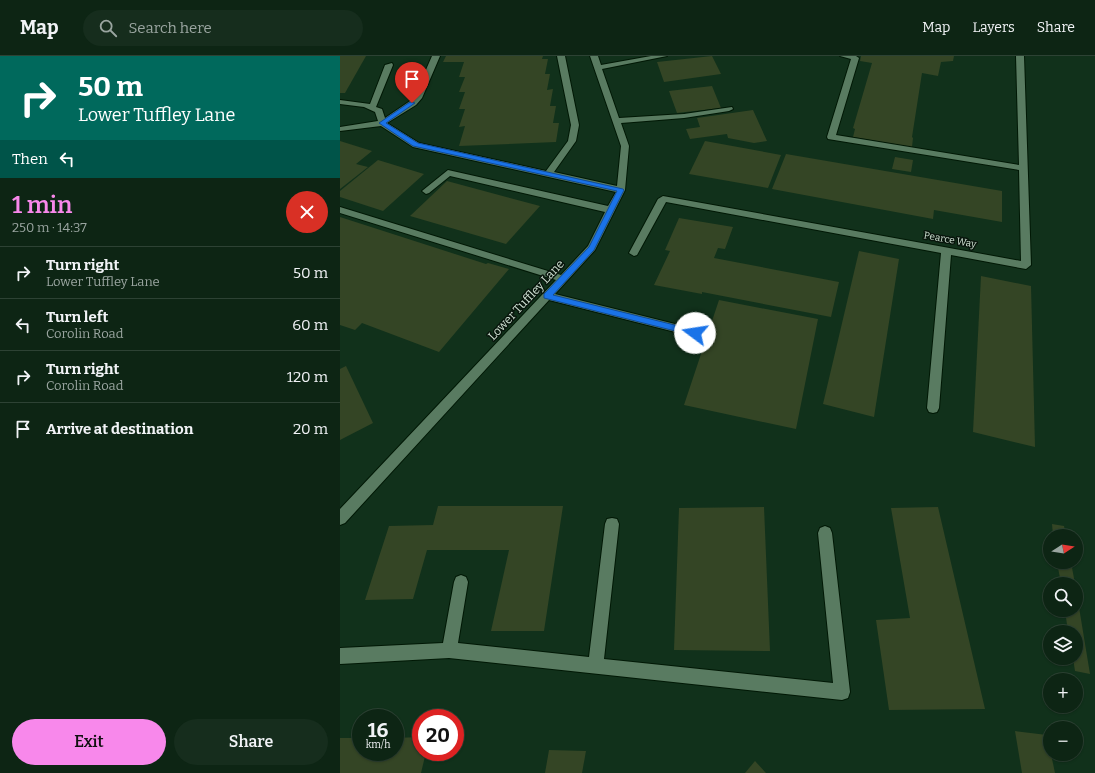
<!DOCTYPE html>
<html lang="en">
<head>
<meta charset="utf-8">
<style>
  :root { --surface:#0d2514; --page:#162d1d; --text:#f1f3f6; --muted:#9aa5a0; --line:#2d4234; --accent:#f888eb }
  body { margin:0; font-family:Bitter,serif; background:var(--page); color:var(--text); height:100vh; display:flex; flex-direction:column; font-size:15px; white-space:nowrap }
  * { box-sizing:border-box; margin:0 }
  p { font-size:13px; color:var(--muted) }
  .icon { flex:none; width:22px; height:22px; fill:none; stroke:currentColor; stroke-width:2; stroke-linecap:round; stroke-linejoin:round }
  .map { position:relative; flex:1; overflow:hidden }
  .sheet { display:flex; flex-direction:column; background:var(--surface); width:340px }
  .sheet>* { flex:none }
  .hud { background:#00695c; color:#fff; overflow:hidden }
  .needle { width:26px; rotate:78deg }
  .tools { position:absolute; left:703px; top:473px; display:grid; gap:8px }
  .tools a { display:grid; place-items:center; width:40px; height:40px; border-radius:50%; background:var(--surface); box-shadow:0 1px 3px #0004,0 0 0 1px var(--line); font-size:20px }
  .speed { position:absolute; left:12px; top:653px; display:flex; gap:8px; font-size:20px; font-weight:700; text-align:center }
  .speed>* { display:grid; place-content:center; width:52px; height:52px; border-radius:50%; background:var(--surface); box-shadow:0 1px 3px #0004,0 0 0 1px var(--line); line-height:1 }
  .speed small { font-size:10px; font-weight:400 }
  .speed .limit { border:6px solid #d22; background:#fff; color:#111 }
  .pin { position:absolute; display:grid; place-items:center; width:34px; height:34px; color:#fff; margin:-41px -17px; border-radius:50% 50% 50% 0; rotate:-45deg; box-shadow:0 0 4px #0007 }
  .pin .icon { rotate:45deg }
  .me { position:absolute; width:44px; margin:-22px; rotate:284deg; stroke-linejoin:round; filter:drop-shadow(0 0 3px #0008) }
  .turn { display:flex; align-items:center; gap:14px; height:84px; padding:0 12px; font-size:18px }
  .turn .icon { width:52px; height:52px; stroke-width:2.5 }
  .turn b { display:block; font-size:28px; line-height:34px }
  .then { display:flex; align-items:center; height:38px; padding:0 12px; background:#0003; gap:8px; font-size:15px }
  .round { display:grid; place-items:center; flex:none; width:42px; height:42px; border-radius:21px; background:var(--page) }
  .summary { display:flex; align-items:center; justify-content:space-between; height:68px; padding:0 12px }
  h1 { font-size:24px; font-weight:600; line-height:30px; color:var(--accent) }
  .button { display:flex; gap:8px; margin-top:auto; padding:8px 12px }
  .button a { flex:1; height:46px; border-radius:24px; background:var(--accent); color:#111; font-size:16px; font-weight:600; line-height:46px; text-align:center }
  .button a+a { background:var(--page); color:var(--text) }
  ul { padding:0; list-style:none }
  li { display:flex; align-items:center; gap:12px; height:52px; padding:0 12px; border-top:1px solid var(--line) }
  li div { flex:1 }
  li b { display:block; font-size:15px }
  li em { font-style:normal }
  header { display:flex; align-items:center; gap:24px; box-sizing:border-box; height:56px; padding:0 20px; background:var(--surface); border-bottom:1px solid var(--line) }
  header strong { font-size:19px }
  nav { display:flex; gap:22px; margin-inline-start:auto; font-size:14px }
  .search { width:280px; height:36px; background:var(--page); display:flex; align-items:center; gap:10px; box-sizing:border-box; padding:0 14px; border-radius:22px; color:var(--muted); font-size:15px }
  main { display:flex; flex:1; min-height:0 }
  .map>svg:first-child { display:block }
  .building { fill:#344525 }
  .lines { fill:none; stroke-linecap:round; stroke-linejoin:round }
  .minor-casing { stroke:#001805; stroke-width:2 }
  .minor { fill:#597b61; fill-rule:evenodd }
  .route { fill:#1a73e8; stroke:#114b97 }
  .labels { text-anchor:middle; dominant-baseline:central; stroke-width:3; stroke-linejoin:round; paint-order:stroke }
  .far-street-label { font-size:10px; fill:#d0e2d4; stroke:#08150c }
  .street-label { font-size:12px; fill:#d0e2d4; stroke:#08150c }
</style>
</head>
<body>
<header>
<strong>Map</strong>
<div class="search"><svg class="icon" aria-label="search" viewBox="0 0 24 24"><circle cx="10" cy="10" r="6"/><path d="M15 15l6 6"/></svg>Search here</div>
<nav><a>Map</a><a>Layers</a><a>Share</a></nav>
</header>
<main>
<section class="sheet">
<div class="hud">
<div class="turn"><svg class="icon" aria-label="right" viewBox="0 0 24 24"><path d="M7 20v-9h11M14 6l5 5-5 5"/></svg><div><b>50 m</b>Lower Tuffley Lane</div></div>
<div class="then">Then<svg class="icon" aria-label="left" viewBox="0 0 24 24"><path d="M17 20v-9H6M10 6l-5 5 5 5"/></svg></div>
</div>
<div class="summary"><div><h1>1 min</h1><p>250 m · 14:37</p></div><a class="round" style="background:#d93025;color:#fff"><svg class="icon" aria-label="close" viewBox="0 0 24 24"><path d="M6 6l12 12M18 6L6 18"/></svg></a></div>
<ul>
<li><svg class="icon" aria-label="right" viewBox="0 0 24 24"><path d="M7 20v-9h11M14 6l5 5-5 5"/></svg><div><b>Turn right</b><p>Lower Tuffley Lane</p></div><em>50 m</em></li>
<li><svg class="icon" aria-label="left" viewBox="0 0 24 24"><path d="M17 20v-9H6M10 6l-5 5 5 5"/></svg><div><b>Turn left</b><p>Corolin Road</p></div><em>60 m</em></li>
<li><svg class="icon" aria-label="right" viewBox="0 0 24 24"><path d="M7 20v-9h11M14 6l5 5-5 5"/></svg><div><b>Turn right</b><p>Corolin Road</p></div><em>120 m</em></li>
<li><svg class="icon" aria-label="arrive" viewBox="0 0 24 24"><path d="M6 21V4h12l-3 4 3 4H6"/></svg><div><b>Arrive at destination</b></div><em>20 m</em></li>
</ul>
<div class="button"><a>Exit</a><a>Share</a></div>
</section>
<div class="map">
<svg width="755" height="717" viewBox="0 0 755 717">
  <rect width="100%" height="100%" fill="#11311b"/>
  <g class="building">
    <polygon points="0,0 26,0 5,37 0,37"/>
    <polygon points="106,0 203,0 202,3 208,3 205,18 210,18 207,34 213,33 210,50 216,50 213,67 219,67 216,86 119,90 125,70 119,71 125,53 119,53 125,36 119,36 125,21 119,21 124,6 103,6"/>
    <polygon points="372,0 381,18 324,26 317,6"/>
    <polygon points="521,0 614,0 613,5 601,6 598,20 582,17 572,81 573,82 572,91 513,81 515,73 513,72 532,7 520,5"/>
    <polygon points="372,30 381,52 337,57 329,35"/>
    <polygon points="413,54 427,85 414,87 388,82 387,78 350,83 346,73 360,71 357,62"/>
    <polygon points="0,85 32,95 16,108 28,111 0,133"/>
    <polygon points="365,85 441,99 428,132 349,118"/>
    <polygon points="446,98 662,135 662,166 594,154 593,163 432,133"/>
    <polygon points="555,101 573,104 571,116 552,113"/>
    <polygon points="38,104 84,118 43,155 0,141 0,135"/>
    <polygon points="107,125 200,150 166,188 70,160"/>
    <polygon points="0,161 146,208 148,207 169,213 99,296 22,267 15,274 0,269"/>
    <polygon points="339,162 393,171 385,193 378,192 374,202 499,226 491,261 362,236 362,238 314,229 330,195 325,194"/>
    <polygon points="519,195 559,203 534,361 483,348"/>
    <polygon points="641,220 691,230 695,391 633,376"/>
    <polygon points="379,244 478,263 456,373 344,349"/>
    <polygon points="6,310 33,367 0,384 0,313"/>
    <polygon points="98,450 223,450 204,575 151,575 169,494 87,494 73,543 25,544 49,470 93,469"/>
    <polygon points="424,451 430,595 334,594 339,452"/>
    <polygon points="598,451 645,653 549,654 536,564 570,562 551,452"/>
    <polygon points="712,468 724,470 726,480 713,480"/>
    <polygon points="717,506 731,506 735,528 721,528"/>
    <polygon points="736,539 737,539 750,618 735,615 733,602 736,602 736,576 728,576 725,554 736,554"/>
    <polygon points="675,675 707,679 715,717 682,717"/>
    <polygon points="81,681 81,696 86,696 81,717 0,717 0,682 21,682 21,696 55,696 55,682"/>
    <polygon points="209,694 246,695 242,717 205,717"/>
    <polygon points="415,705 426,717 405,717"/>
  </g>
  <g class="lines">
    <defs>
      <g id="minor">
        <polygon points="92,0 100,0 82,42 76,49 47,67 79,87 206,115 228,85 231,69 217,0 225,0 239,69 236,85 214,116 277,130 281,90 250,0 258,0 261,9 311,0 327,0 262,13 279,62 344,58 392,51 393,53 389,55 344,62 281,67 289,90 285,134 255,194 215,238 355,273 360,277 355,281 209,244 5,467 0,469 0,453 216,224 0,157 0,151 221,219 248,190 265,156 110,120 89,137 86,138 82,135 108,114 268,150 276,136 73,91 41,70 0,75 0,71 38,65 35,56 24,51 0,48 0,44 30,48 45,9 52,7 53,9 36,51 42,53 45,62 70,45 75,39"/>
        <polygon points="500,0 516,0 519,2 496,79 679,109 676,0 684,0 691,209 686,213 611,199 599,352 597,356 593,357 589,356 587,352 601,197 326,146 297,199 294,200 289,197 318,143 323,140 681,205 679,114 488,83 487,81 511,3"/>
        <polygon points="272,462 277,463 279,468 264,603 493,627 478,477 480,472 485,470 490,472 492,477 510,636 508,642 502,644 109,602 0,608 0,592 103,587 114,526 116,521 121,519 126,521 128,526 118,587 249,601 265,468 267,463"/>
      </g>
    </defs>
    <use href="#minor" class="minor-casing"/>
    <use href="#minor" class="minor"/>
  </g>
  <polygon class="route" points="70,46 75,47 46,67 78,87 283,133 284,134 254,194 213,239 355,274 358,274 358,279 355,280 204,242 204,238 249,191 277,135 73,90 39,67"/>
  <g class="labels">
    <g class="far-street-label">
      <text transform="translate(610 184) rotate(10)">Pearce Way</text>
    </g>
    <g class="street-label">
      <text transform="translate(186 244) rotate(-47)">Lower Tuffley Lane</text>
    </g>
  </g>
</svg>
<div class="tools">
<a><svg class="needle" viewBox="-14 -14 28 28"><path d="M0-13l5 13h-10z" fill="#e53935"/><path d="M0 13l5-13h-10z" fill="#9aa5a0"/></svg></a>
<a><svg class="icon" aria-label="search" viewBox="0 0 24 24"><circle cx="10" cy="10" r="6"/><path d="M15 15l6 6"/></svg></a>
<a><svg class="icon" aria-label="layers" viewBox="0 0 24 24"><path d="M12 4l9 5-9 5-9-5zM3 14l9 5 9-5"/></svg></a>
<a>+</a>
<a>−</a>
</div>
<div class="speed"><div>16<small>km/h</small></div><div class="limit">20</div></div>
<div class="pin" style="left:72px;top:47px;background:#d93025"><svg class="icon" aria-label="arrive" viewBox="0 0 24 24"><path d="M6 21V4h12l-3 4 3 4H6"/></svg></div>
<svg class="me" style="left:355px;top:277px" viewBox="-20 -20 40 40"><circle r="19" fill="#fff"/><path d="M0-13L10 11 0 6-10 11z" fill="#1a73e8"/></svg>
</div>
</main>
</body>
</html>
